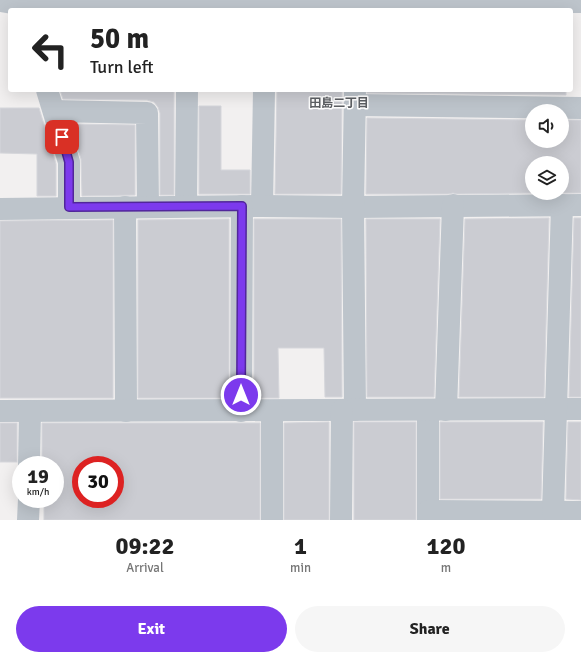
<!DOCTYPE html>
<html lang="en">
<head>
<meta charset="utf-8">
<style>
  :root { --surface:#fff; --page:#f6f6f6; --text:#222; --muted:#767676; --accent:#7c3aed }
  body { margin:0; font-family:Signika,"Noto Sans JP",sans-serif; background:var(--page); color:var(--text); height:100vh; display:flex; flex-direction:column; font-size:15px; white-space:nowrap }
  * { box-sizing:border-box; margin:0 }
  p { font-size:13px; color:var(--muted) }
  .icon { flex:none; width:22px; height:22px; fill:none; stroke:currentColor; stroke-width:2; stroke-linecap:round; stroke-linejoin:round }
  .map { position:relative; height:520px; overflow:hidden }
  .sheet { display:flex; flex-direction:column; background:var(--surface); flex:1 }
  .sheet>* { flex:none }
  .top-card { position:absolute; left:8px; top:8px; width:565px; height:84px; border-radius:4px; box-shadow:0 4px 16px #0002; background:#fff; color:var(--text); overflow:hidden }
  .fabs { position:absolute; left:525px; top:104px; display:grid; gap:8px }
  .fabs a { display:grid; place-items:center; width:44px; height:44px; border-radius:50%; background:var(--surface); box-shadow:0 4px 16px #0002; font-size:20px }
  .speed { position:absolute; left:12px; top:456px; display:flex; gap:8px; font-size:20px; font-weight:700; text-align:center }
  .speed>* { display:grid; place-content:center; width:52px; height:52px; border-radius:50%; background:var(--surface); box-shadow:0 4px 16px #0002; line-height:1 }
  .speed small { font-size:10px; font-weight:400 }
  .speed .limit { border:6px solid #d22; background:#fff; color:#111 }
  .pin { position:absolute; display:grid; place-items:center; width:34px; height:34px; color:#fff; margin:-17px; border-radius:8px; box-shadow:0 2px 6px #0006 }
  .me { position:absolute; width:44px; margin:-22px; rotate:0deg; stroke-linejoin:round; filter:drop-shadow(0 0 3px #0008) }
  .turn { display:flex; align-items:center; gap:14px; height:84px; padding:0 16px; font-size:18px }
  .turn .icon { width:52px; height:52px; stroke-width:2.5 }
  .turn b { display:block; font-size:28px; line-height:34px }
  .eta { display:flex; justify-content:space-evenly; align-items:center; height:68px; text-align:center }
  .eta b { font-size:24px; font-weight:800; line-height:28px }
  .cta { display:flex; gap:8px; margin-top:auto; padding:8px 16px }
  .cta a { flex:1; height:46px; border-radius:24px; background:var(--accent); color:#fff; font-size:16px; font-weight:800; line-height:46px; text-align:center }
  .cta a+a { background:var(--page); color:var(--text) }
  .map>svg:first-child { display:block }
  .building { fill:#cbccd2; stroke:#d5d6db; fill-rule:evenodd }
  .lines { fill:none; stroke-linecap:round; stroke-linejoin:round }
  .minor { stroke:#bdc4cb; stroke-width:22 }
  .route-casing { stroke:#51269a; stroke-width:10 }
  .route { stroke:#7c3aed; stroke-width:7 }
  .labels { text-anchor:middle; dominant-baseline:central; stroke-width:3; stroke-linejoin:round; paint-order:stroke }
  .neighbourhood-label { font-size:12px; font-weight:bold; fill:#5d6064; stroke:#fff }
</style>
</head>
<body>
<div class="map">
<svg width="581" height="520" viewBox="0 0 581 520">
  <rect width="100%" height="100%" fill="#f2f0f0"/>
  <g class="building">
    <polygon points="60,90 174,90 174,195 160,195 160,113 158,107 154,102 147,100 63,99"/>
    <polygon points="277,90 342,90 341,194 275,194"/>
    <polygon points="367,90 566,90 566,95 367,93"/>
    <polygon points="199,106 221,106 221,170 250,170 250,194 199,194"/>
    <polygon points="0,108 39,108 56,164 56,196 37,196 37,154 0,153"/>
    <polygon points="367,118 532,120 532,141 562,141 562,120 581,120 581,193 562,193 562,163 532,163 532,193 457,194 453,193 448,194 366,194"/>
    <polygon points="70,124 135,125 135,195 82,196 81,159"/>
    <polygon points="549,218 544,397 459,397 465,219"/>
    <polygon points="574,218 581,218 581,397 569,397"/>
    <polygon points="229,219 229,398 138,398 138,220"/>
    <polygon points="254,219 341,219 342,397 325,397 324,348 278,348 279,398 254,398"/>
    <polygon points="366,219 440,219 434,397 367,397"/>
    <polygon points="113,220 113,398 0,398 0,221"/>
    <polygon points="329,422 329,520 284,520 284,423"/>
    <rect x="354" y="422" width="62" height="98"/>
    <polygon points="440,422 543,422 541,499 440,499"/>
    <polygon points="568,422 581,422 581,500 566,499"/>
    <rect x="0" y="423" width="17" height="39"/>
    <path d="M42 423H260V520H44V499H55V465H43L42 462ZM81 465H115V499H81Z"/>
  </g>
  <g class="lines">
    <g class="minor">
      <polyline points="0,1 20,4 581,2"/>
      <polyline points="47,90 69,162 69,207"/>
      <polyline points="355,105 581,108"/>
      <polyline points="54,111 147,113 148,207"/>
      <polyline points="186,206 187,90"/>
      <polyline points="262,206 264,90"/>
      <polyline points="125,207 126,411"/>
      <polyline points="0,209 262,206 353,207 581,205"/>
      <polyline points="355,410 353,207 355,90"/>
      <polyline points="428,410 428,520"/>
      <polyline points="446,410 453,205"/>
      <polyline points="0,411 581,409"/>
      <polyline points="241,411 242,206"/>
      <polyline points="29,465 30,411"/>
      <polyline points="428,511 581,512"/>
      <polyline points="553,512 562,205"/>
      <polyline points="28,520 29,499"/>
      <polyline points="272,520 272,411"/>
      <polyline points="341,520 342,410"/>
    </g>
  </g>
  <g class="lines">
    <defs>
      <polyline id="route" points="62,137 69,162 69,207 242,206 241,395"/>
    </defs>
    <use href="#route" class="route-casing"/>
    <use href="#route" class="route"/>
  </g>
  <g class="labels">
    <g class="neighbourhood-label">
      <text x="339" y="103">田島二丁目</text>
    </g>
  </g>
</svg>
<div class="fabs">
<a><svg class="icon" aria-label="sound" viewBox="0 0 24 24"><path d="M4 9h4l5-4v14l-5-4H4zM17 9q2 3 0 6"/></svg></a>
<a><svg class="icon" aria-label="layers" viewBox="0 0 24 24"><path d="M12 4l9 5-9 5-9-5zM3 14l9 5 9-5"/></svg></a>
</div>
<div class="speed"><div>19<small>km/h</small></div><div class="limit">30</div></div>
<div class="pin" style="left:62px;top:137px;background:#d93025"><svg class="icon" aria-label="arrive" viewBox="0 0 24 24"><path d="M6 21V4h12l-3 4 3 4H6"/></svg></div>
<svg class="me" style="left:241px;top:395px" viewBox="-20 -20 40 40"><circle r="17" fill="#7c3aed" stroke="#fff" stroke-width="3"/><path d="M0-11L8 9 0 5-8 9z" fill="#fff"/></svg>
<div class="top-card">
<div class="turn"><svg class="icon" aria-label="left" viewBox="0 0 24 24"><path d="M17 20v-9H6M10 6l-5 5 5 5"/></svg><div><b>50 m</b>Turn left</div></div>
</div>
</div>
<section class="sheet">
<div class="eta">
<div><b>09:22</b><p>Arrival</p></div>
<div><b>1</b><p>min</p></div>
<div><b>120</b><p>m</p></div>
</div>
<div class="cta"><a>Exit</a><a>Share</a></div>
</section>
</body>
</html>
